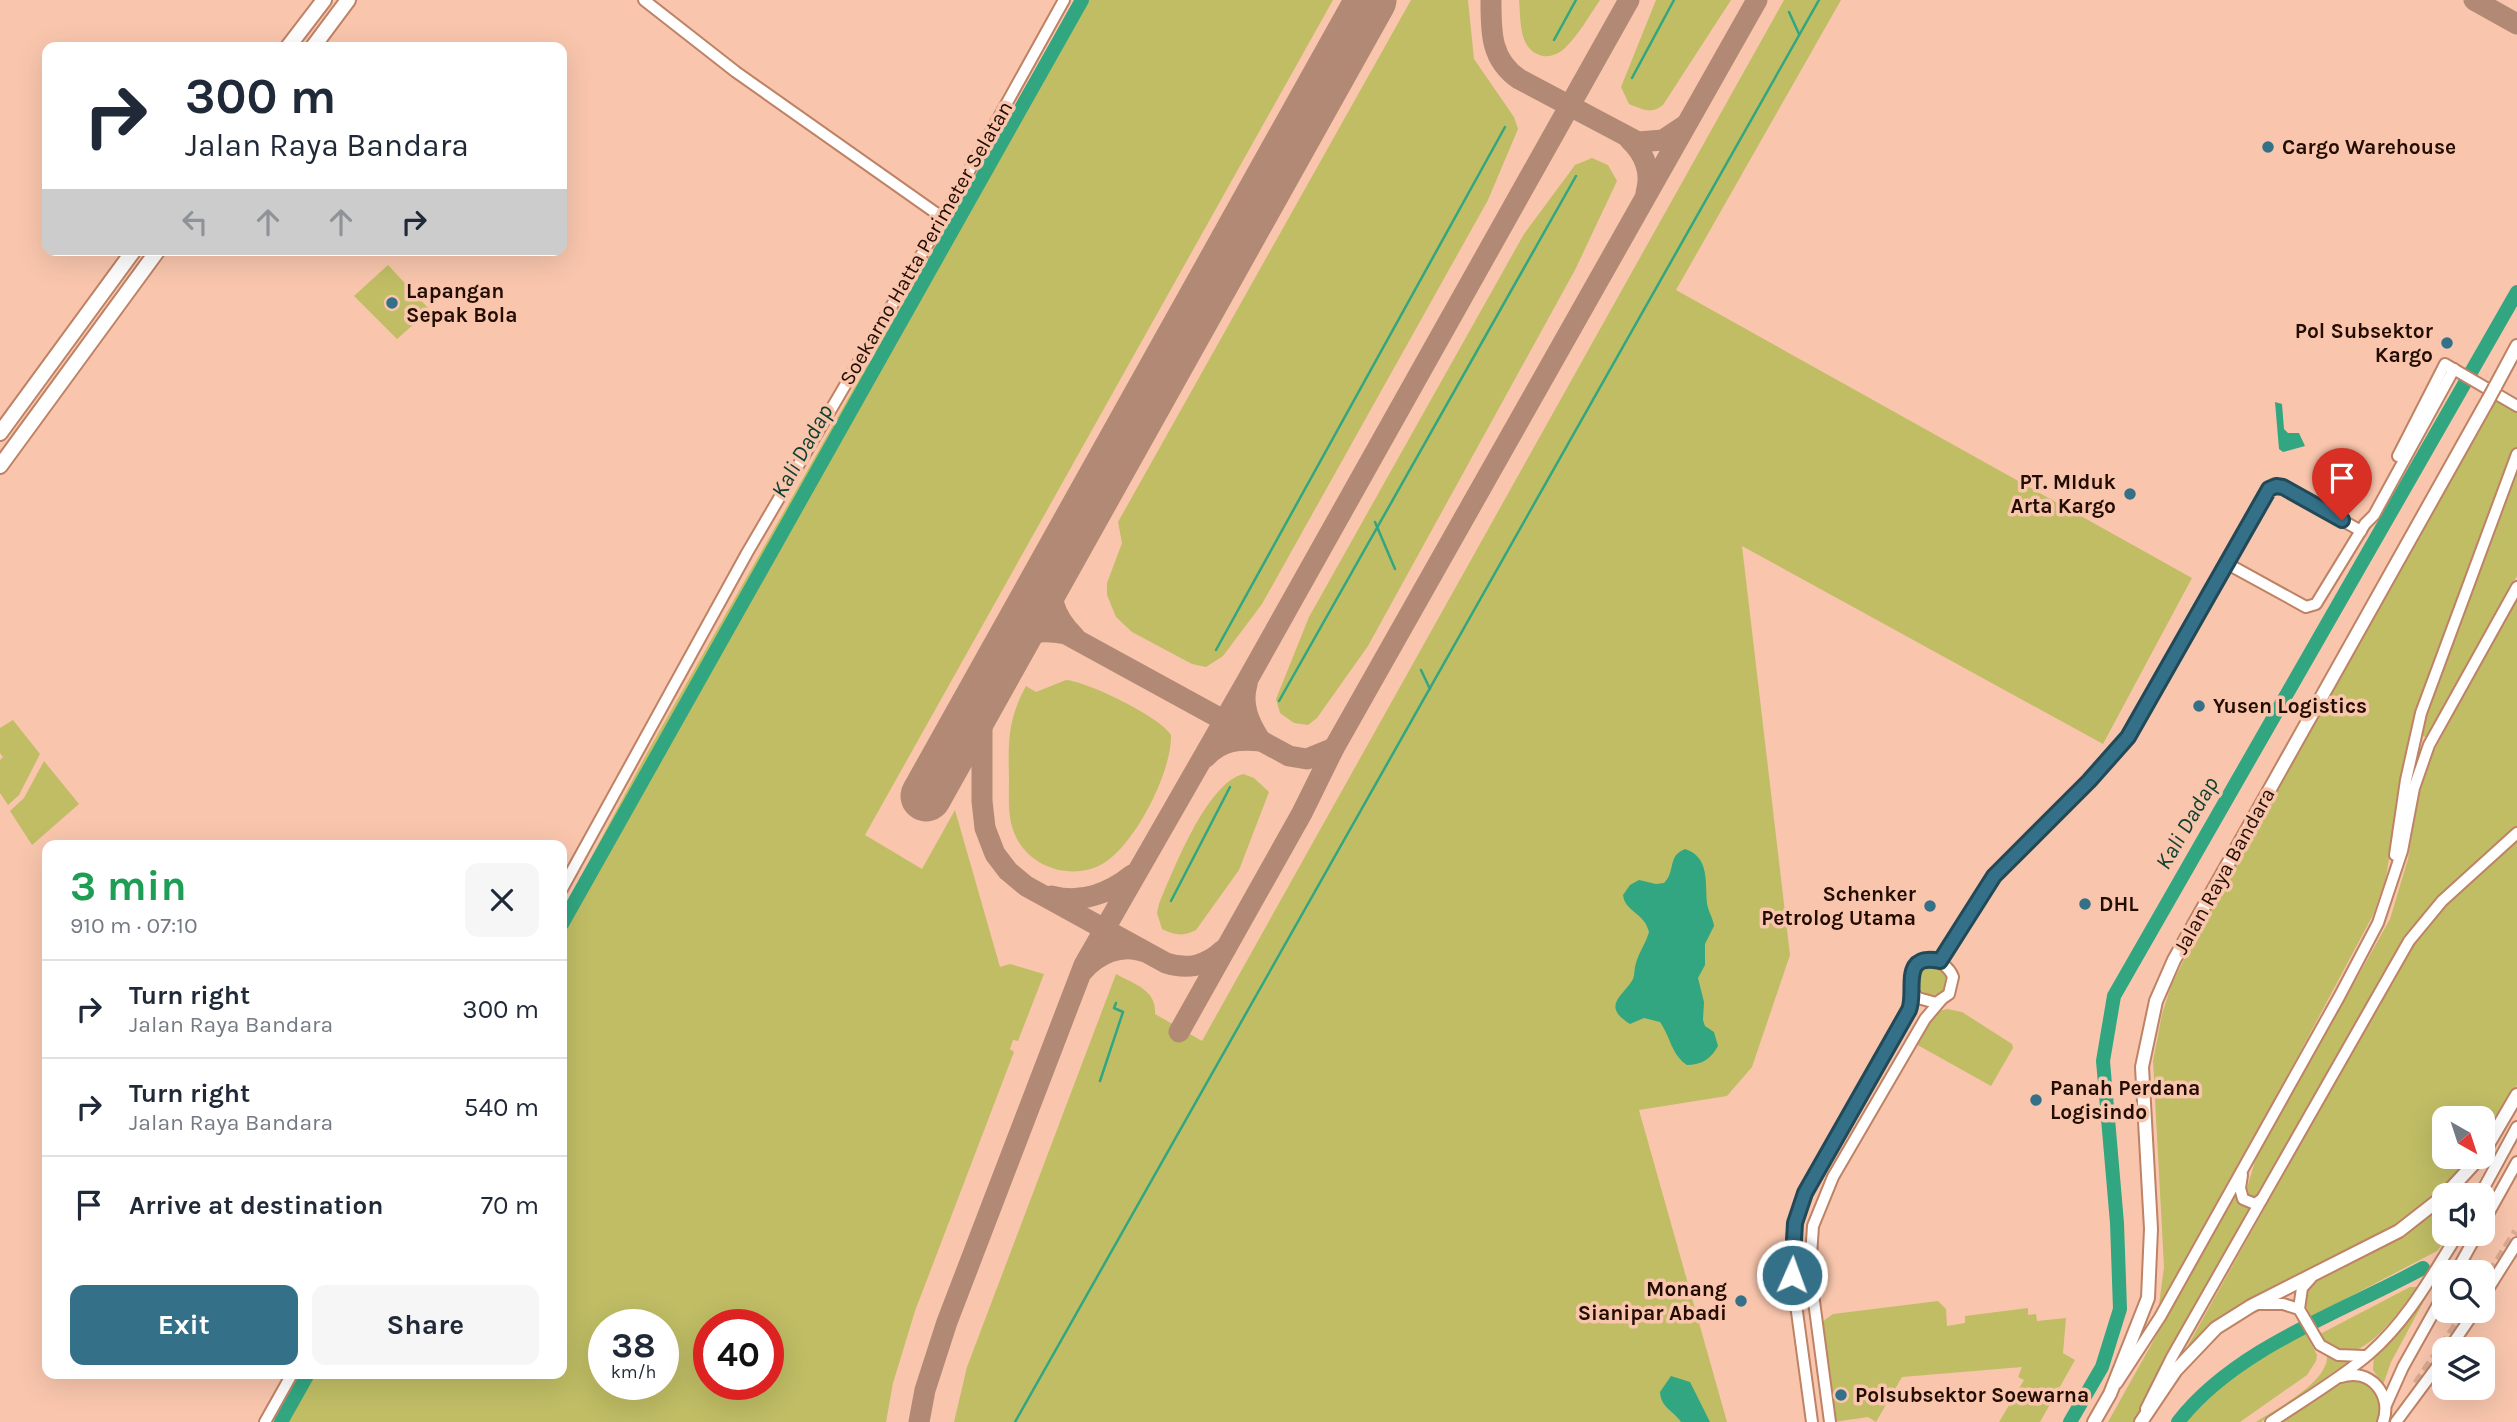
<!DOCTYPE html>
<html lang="en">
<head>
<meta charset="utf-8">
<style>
  :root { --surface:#fff; --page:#f6f6f7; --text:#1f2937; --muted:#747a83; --line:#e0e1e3; --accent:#347088 }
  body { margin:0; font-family:Karla,sans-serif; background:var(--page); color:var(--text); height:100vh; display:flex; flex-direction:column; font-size:26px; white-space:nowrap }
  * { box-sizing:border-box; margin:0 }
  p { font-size:23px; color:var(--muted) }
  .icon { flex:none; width:38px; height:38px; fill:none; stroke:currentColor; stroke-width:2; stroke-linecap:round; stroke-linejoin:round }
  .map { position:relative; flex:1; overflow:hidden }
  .sheet { position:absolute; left:42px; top:840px; width:525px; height:539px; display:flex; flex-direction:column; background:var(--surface); border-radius:14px; box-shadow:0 7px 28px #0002 }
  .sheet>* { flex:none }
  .guide { position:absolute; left:42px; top:42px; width:525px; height:214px; border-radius:14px; box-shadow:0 7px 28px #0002; background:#fff; color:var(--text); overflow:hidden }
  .needle { width:46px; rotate:141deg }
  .fabs { position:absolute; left:2432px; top:1106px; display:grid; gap:14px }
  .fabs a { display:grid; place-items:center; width:63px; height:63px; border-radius:14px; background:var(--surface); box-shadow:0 7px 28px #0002; font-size:35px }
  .speed { position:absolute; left:588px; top:1309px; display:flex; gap:14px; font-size:35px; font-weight:700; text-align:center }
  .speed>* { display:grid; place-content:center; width:91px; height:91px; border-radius:50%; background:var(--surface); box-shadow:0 7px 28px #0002; line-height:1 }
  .speed small { font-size:18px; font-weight:400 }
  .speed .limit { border:10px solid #d22; background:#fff; color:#111 }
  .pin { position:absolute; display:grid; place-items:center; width:60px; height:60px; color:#fff; margin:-72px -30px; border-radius:50% 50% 50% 0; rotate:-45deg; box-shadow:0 0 7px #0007 }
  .pin .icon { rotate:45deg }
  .me { position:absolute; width:77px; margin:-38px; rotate:2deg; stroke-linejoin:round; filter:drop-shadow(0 0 5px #0008) }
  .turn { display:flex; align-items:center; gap:24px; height:147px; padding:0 28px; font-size:32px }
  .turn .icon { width:91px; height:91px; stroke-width:2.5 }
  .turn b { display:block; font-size:49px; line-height:60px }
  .lanes { display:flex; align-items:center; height:66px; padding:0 28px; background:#0003; justify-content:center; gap:35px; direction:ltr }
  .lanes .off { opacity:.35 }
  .round { display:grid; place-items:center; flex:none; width:74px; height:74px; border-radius:14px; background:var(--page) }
  .summary { display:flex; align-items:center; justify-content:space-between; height:119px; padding:0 28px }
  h1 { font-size:42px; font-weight:700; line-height:52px; color:#1e9e55 }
  .button { display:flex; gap:14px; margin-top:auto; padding:14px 28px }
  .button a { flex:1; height:80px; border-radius:14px; background:var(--accent); color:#fff; font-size:28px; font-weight:700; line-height:80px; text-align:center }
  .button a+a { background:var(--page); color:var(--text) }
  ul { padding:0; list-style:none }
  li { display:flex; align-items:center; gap:21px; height:98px; padding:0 28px; border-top:2px solid var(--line) }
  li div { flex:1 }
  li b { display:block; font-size:26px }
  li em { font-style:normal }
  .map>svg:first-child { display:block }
  .green { fill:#c0bd65; fill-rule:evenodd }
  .water { fill:#32a681 }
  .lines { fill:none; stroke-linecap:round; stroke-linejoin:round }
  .stream { stroke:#32a681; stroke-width:2.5 }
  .river { stroke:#32a681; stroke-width:14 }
  .taxiway { stroke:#b28975; stroke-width:21 }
  .runway { stroke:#b28975; stroke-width:51 }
  .secondary-tunnel { stroke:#d9aa94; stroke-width:10; stroke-dasharray:10 5; stroke-linecap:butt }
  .secondary-casing { stroke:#be8265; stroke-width:14 }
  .primary-casing { stroke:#be8265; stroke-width:16 }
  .highway-casing { stroke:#be8265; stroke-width:18 }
  .secondary { stroke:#fff; stroke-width:10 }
  .primary { stroke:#fff; stroke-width:12 }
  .highway { stroke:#fff; stroke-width:14 }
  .primary-bridge-casing { stroke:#be8265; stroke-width:16; stroke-linecap:butt }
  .primary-bridge { stroke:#fff; stroke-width:12 }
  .route-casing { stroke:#224958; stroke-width:18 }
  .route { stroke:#347088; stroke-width:12 }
  .poi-dot { fill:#347088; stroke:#f9c6ad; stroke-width:2.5 }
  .labels { text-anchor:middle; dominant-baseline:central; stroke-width:7; stroke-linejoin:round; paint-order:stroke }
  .poi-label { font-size:21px; font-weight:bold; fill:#230d03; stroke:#f9c6ad; text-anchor:start }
  .street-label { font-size:21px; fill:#230d03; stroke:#f9c6ad }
  .water-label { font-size:23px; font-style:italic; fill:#0e3f2f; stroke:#f9c6ad }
</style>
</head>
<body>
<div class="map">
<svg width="2517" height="1422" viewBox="0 0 2517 1422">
  <rect width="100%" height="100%" fill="#f9c6ad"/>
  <g class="green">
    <path d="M1075 0H1333L865 835 922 869 955 810 1000 967 1010 964 1044 974 1018 1041 1013 1040 1010 1049 1014 1052 915 1311 893 1383 886 1422H272L300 1374H562V912L647 753 862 374 870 361 874 362 877 357 875 352ZM604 1325H663V1384H604ZM709 1325H768V1384H709Z"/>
    <polygon points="1411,0 1468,0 1474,59 1514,117 1518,129 1488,200 1262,604 1223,656 1206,667 1192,664 1132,632 1116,617 1107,595 1107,583 1122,543 1118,522"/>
    <path d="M1519 0H1600C1589 16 1578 36 1564 49 1558 54 1551 57 1543 56 1518 51 1521 20 1519 0Z"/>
    <path d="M1656 0H1731L1663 105C1651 115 1642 109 1629 104L1621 87Z"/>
    <path d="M1784 0H1841L1676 290 2192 578 2103 744 1742 546 1790 955 1752 1067 1727 1096 1639 1110 1727 1422H954L967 1367 1116 974C1134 984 1157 990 1155 1014L1202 1041Z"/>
    <polygon points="1592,158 1608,165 1617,181 1575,270 1368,646 1317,718 1308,725 1294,723 1280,713 1276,699 1309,617 1524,234 1575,165"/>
    <polygon points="388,265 430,310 397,339 354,296"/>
    <polygon points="2497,399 2517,410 2517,576 2426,737 2410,733 2386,877 2373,915 2298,1056 2159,1305 2164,1267 2153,1061 2162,1014 2171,986 2195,937"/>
    <polygon points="2517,597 2517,827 2430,909 2258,1197 2252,1197 2246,1191 2256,1158 2390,919 2408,859 2418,793 2428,762"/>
    <path d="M1066 680C1086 681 1161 717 1171 735 1172 771 1137 840 1107 861 1077 882 1032 870 1016 837 1007 819 1009 798 1009 779 1008 741 1008 719 1026 686L1036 692Z"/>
    <polygon points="13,720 40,754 19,795 8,805 0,793 0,760 3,757 0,753 0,728"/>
    <polygon points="44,761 79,804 32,845 10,811 24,798"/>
    <path d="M1243 774 1254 778 1269 792 1239 870 1196 930C1182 937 1175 935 1162 929L1157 913 1159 904C1173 871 1206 784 1243 774Z"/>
    <polygon points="2517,840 2517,1085 2483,1144 2483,1118 2445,1118 2445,1157 2474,1157 2445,1189 2400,1224 2205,1333 2187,1347 2410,949 2433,918"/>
    <circle cx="1932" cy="981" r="14"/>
    <polygon points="1947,1009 1962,1012 2012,1044 2013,1048 1991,1086 1914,1043 1935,1012"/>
    <polygon points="2235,1195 2240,1205 2253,1210 2133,1422 2108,1422"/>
    <path d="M2445 1205V1234H2450L2437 1251 2311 1317C2303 1303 2302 1293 2314 1282L2399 1238Z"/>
    <polygon points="2432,1286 2391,1362 2383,1385 2373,1370 2374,1355 2411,1316"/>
    <path d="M2410 1287H2417C2399 1312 2350 1386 2320 1334Z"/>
    <polygon points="1938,1301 1946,1309 1947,1326 1965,1323 1965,1316 2028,1308 2028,1315 2036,1314 2037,1321 2066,1318 2063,1353 2075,1360 2040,1422 1999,1422 2024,1380 2018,1377 2022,1367 1902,1377 1876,1422 1868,1417 1834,1422 1822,1322 1833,1314"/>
    <path d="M2305 1332 2317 1355 2316 1361 2307 1375 2240 1422H2180C2215 1381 2257 1356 2305 1332Z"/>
    <path d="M2327 1354 2351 1360 2261 1422H2256C2277 1408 2330 1382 2327 1354Z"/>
    <path d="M2347 1379C2374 1380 2384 1397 2379 1422H2275L2318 1392Z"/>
  </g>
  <g class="water">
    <polygon points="2275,402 2282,404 2284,429 2288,433 2299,433 2305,446 2283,452 2279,449"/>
    <path d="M1685 849C1710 857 1705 883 1707 903 1708 911 1713 918 1714 926L1705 944V965L1698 978 1704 1002 1703 1020 1705 1026 1714 1032 1718 1046C1711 1059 1701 1065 1687 1065 1671 1054 1671 1038 1660 1022L1644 1018 1630 1024C1600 1005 1624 996 1633 979 1635 974 1634 968 1636 963 1639 952 1646 943 1649 932 1644 912 1625 912 1623 895L1630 885 1639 880 1656 884 1664 883C1676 871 1667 856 1685 849Z"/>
    <path d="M1671 1376 1690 1382 1710 1422H1681C1673 1410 1661 1408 1660 1392Z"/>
  </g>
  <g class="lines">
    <g class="stream">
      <polyline points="1789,12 1799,34"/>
      <polyline points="1554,40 1576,0"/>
      <polyline points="1632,78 1674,0"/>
      <polyline points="1375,522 1395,569"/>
      <polyline points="1216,650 1505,127"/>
      <polyline points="1421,670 1430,689"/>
      <polyline points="1279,701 1576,176"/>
      <polyline points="1171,901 1230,787"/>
      <polyline points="1100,1081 1123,1012 1114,1008 1116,1003"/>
      <polyline points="1015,1422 1819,0"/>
    </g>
    <g class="river">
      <polyline points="562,924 1082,0"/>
      <polyline points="281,1422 308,1374"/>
      <polyline points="2070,1422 2102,1367 2120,1309 2117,1223 2103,1061 2114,996 2517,292"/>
      <path d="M2178 1422C2235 1348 2342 1312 2423 1268"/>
    </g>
    <g class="taxiway">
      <path d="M1491 0C1491 31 1490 59 1519 79L1638 142 1663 140 1684 126"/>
      <polyline points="2474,0 2517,24"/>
      <path d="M1629 139C1645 154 1652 172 1646 193"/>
      <path d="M1056 563C1046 592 1053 616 1075 637"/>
      <path d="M1005 653C1021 631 1040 629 1066 634L1289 756 1307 759 1334 748"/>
      <path d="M1004 656 987 701 982 725V801L985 828 995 854 1008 871 1026 886 1166 963C1188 970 1206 966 1223 950"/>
      <path d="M1206 757C1222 740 1239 739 1261 741 1249 723 1241 705 1247 684"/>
      <path d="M1052 896C1081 904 1110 893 1132 875"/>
      <path d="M1083 971C1098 954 1120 944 1142 951"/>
      <polyline points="1179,1032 1302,813 1334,748 1757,0"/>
      <polyline points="919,1422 925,1390 947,1322 1084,965 1248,679 1629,0"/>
    </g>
    <polyline class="runway" points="926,796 1371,0"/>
    <g class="secondary-tunnel">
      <polyline points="2483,1286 2517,1232"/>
      <polyline points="2417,1384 2467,1311"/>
    </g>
    <defs>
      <g id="secondary">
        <polyline points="644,0 736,72 943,218"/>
        <polyline points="2398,456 2445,364 2517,406"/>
        <polyline points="2226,563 2306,607 2316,604 2365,524 2374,515 2454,369"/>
        <polyline points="2395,855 2406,780 2421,713 2517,454"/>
        <polyline points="562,889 747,553 943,218 1064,0"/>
        <polyline points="1940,961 1994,876 2075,795 2128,737 2269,489 2276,486 2283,487 2361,531"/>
        <polyline points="2242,1175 2240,1188 2243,1199 2255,1204 2262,1199"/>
        <polyline points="2480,1195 2517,1127"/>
        <polyline points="2483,1223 2517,1162"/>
        <polyline points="2456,1272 2477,1234"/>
        <polyline points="2311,1278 2302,1288 2299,1309 2320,1345 2338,1355 2364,1356"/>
        <polyline points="2483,1297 2517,1243"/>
        <polyline points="2257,1304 2283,1304 2299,1309"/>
        <polyline points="2449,1349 2475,1311"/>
        <path d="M2341 1377C2370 1367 2393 1395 2383 1422"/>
        <polyline points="2117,1383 2160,1317 2339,997 2378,923 2402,851 2414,788 2429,745 2517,587"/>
        <polyline points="2386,1405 2403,1367 2445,1292"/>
        <polyline points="2146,1409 2172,1357 2409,941 2442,901 2517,833"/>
        <polyline points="265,1422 292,1374"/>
        <path d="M1812 1422 1792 1275 1795 1223 1817 1169 1909 1010C1914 999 1908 987 1911 976 1917 952 1946 958 1953 977L1949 994 1936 1003 1918 998 1911 988"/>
        <polyline points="1830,1422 1810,1271 1813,1226 1833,1177 1925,1019 1941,1000"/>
        <path d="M2271 1422C2302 1401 2341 1378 2369 1354 2407 1321 2431 1277 2458 1234"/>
        <polyline points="2396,1422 2445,1356"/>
      </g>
      <g id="primary">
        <polyline points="2495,387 2517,346"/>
        <polyline points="2483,1153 2517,1095"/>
        <polyline points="2445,1195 2480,1157"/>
        <polyline points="2094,1422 2110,1394 2148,1298 2151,1229 2142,1067 2156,1001 2174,960 2488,400"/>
        <polyline points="2141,1422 2176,1370 2216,1328 2251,1306 2399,1231 2445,1195"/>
      </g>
      <g id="highway">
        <polyline points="288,47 324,0"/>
        <polyline points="313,47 348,0"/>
        <polyline points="0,433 134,250"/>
        <polyline points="0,466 158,250"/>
      </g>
    </defs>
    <use href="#secondary" class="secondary-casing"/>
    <use href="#primary" class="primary-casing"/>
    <use href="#highway" class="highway-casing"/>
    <use href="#secondary" class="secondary"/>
    <use href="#primary" class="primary"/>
    <use href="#highway" class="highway"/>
    <defs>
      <polyline id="primary-bridge" points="2488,400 2495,387"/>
    </defs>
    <use href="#primary-bridge" class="primary-bridge-casing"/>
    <use href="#primary-bridge" class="primary-bridge"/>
  </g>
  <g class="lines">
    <defs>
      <path id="route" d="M1792 1275 1795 1223 1805 1193 1909 1010C1917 992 1899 952 1940 961L1994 876 2089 781 2128 737 2269 489 2276 486 2283 487 2342 520"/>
    </defs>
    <use href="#route" class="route-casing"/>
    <use href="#route" class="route"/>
  </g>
  <g class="poi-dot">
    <circle cx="2268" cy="147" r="7"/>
    <circle cx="392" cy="303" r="7"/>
    <circle cx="2447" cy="343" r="7"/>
    <circle cx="2130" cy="494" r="7"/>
    <circle cx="2199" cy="706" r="7"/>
    <circle cx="2085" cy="904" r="7"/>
    <circle cx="1930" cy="906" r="7"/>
    <circle cx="2036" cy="1100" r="7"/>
    <circle cx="1741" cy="1301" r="7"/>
    <circle cx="1841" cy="1395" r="7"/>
  </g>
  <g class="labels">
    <g class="poi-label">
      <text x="2282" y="147">Cargo Warehouse</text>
      <text x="406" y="291">Lapangan<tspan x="406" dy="24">Sepak Bola</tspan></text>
      <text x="2433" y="331" text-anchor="end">Pol Subsektor<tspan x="2433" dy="24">Kargo</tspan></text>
      <text x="2116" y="482" text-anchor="end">PT. MIduk<tspan x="2116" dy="24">Arta Kargo</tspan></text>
      <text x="2213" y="706">Yusen Logistics</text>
      <text x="1916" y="894" text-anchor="end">Schenker<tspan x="1916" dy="24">Petrolog Utama</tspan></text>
      <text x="2099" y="904">DHL</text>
      <text x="2050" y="1088">Panah Perdana<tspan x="2050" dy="24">Logisindo</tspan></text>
      <text x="1727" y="1289" text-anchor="end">Monang<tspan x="1727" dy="24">Sianipar Abadi</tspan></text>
      <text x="1855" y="1395">Polsubsektor Soewarna</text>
    </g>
    <g class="street-label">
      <text transform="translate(926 243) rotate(-60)">Soekarno Hatta Perimeter Selatan</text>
      <text transform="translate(2224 871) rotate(-61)">Jalan Raya Bandara</text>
    </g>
    <g class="water-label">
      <text transform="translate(802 451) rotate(-61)">Kali Dadap</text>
      <text transform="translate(2187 823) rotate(-60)">Kali Dadap</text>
    </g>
  </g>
</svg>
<div class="fabs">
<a><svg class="needle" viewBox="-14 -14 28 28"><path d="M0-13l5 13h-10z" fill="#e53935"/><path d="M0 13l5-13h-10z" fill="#747a83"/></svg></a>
<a><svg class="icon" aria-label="sound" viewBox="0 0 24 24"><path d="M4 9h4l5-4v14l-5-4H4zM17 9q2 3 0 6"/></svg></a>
<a><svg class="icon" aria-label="search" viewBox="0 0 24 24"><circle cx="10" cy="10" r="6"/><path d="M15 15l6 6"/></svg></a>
<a><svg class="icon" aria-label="layers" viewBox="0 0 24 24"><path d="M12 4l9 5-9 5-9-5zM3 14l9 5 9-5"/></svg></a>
</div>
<div class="speed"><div>38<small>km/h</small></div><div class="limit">40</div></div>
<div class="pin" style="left:2342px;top:520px;background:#d93025"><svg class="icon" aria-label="arrive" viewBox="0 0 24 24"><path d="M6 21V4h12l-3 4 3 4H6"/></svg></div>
<svg class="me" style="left:1792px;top:1275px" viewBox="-20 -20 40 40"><circle r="17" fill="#347088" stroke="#fff" stroke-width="3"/><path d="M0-11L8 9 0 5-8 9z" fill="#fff"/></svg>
<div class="guide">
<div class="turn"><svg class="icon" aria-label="right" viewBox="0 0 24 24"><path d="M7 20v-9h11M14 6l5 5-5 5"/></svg><div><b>300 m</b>Jalan Raya Bandara</div></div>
<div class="lanes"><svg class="icon off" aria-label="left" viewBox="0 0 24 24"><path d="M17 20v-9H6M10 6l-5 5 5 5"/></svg><svg class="icon off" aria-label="ahead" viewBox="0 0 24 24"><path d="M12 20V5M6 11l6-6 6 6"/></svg><svg class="icon off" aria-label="ahead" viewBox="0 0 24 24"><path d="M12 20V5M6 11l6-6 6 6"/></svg><svg class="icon" aria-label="right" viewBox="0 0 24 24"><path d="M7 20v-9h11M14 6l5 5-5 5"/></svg></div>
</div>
<section class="sheet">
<div class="summary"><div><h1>3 min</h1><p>910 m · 07:10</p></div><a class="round"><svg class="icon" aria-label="close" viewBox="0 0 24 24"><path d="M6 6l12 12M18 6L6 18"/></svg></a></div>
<ul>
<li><svg class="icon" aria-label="right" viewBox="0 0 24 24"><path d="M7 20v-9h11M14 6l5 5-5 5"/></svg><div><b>Turn right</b><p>Jalan Raya Bandara</p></div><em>300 m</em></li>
<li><svg class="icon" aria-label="right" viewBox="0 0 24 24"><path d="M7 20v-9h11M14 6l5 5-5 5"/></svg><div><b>Turn right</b><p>Jalan Raya Bandara</p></div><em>540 m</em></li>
<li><svg class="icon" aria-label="arrive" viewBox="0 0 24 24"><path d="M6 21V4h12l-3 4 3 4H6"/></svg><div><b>Arrive at destination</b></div><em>70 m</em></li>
</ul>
<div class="button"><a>Exit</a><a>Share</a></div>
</section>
</div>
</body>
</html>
